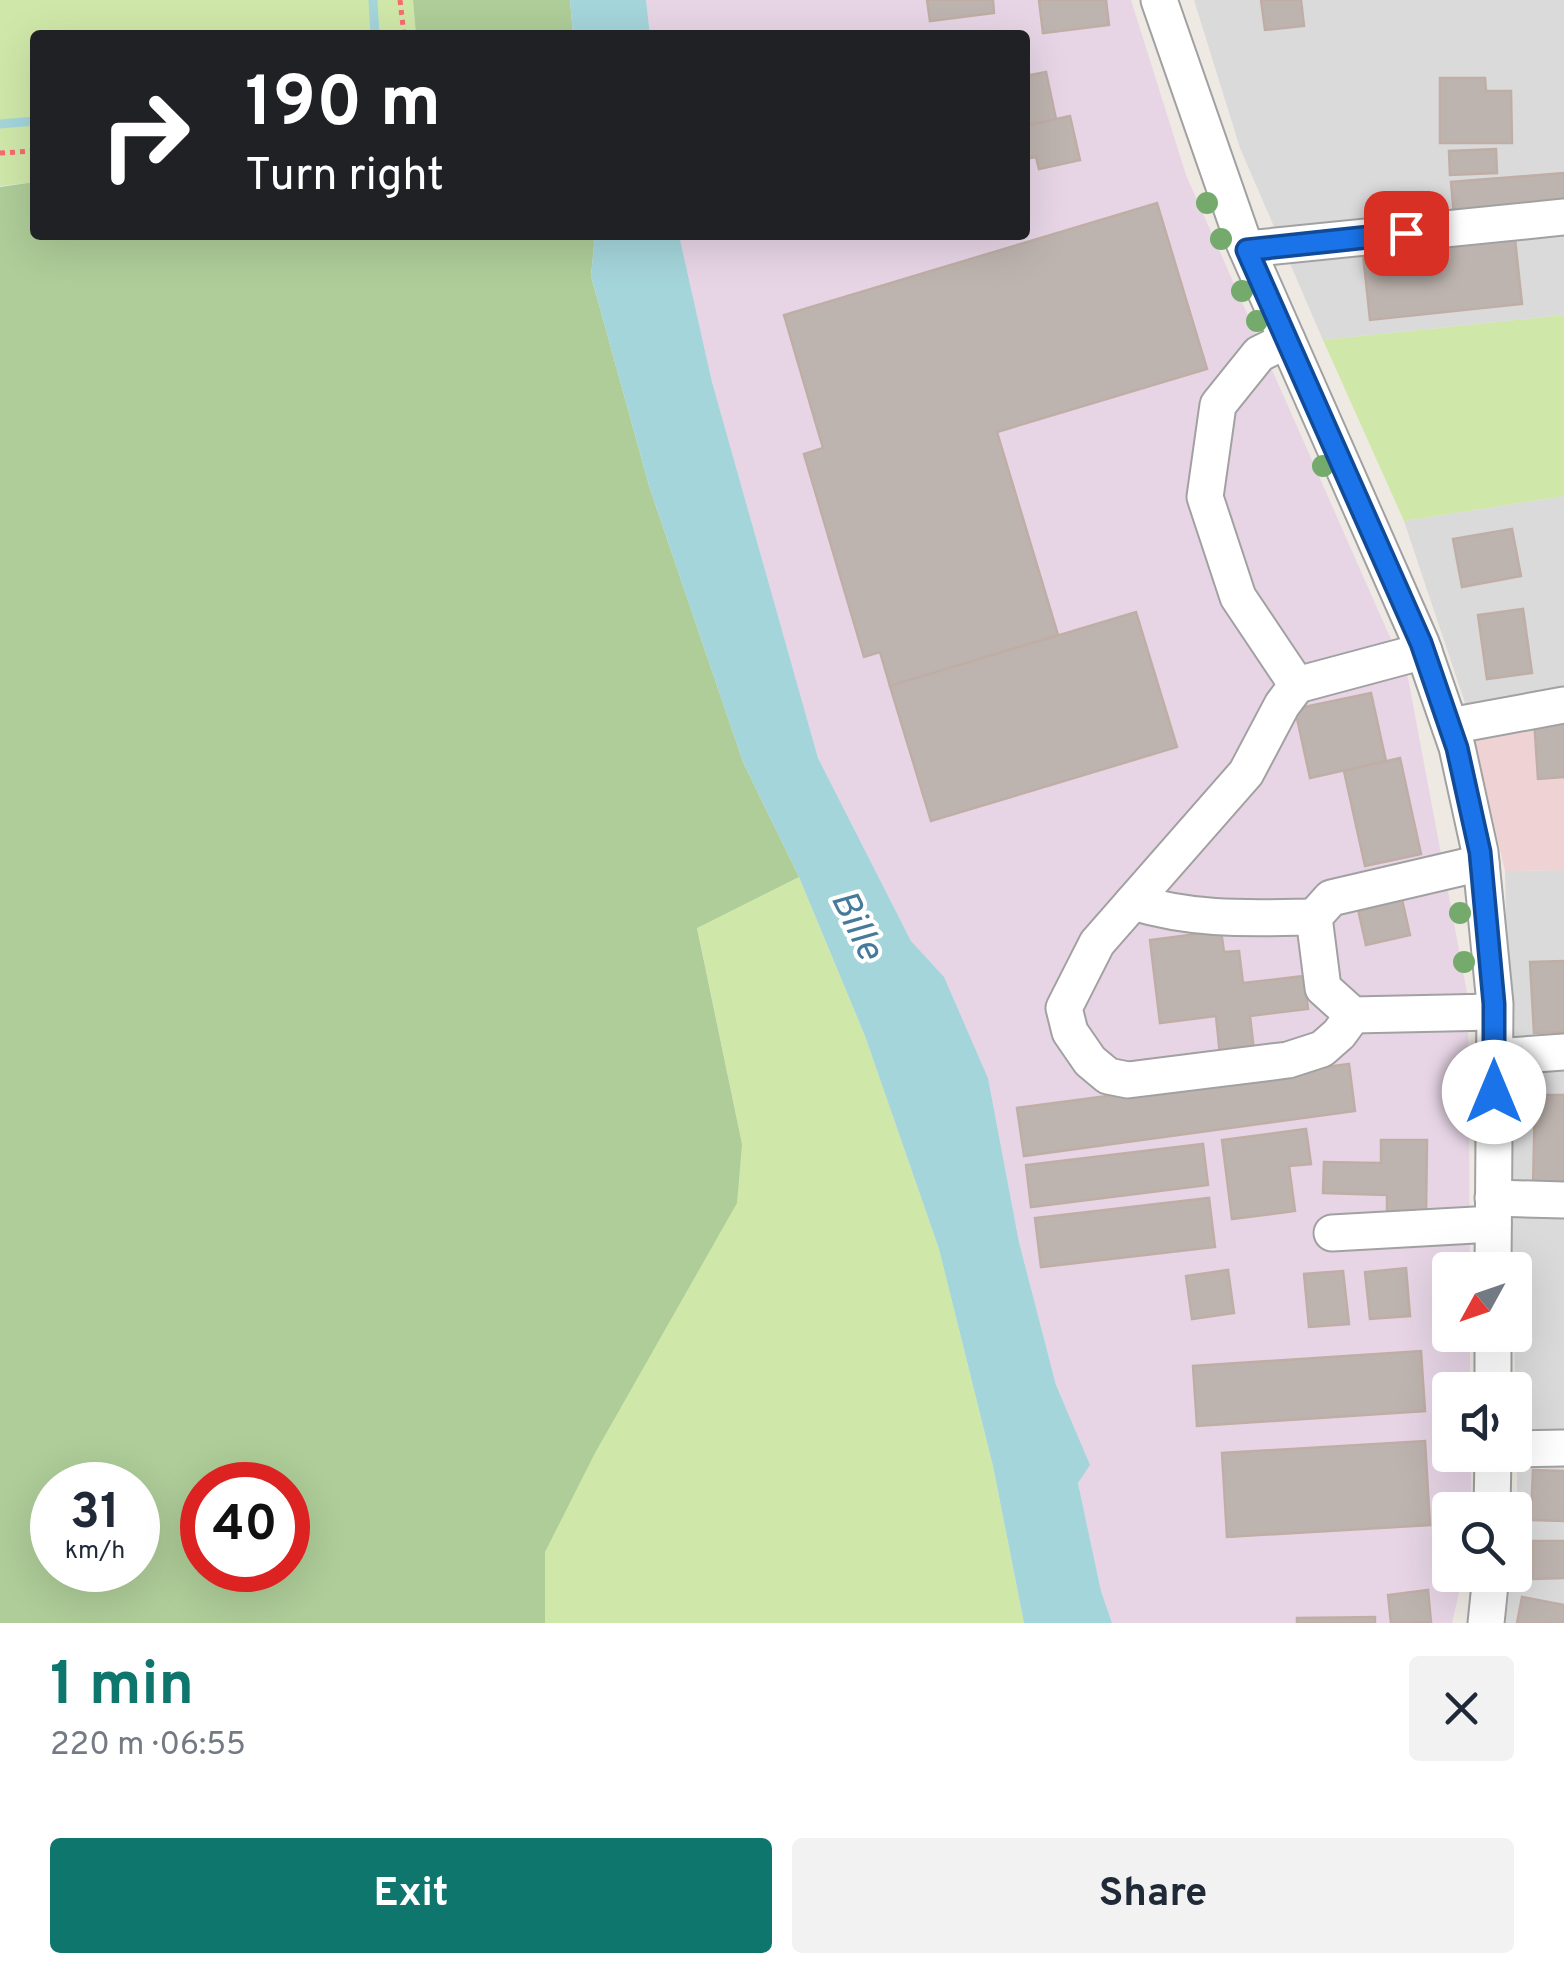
<!DOCTYPE html>
<html lang="en">
<head>
<meta charset="utf-8">
<style>
  :root { --surface:#fff; --page:#f2f2f3; --text:#1f2937; --muted:#747a83; --accent:#0f766e }
  body { margin:0; font-family:Overpass,sans-serif; background:var(--page); color:var(--text); height:100vh; display:flex; flex-direction:column; font-size:38px; white-space:nowrap }
  * { box-sizing:border-box; margin:0 }
  p { font-size:32px; color:var(--muted) }
  .icon { flex:none; width:55px; height:55px; fill:none; stroke:currentColor; stroke-width:2; stroke-linecap:round; stroke-linejoin:round }
  .map { position:relative; height:1623px; overflow:hidden }
  .side { display:flex; flex-direction:column; background:var(--surface); flex:1 }
  .side>* { flex:none }
  .hud { position:absolute; left:30px; top:30px; width:1000px; height:210px; border-radius:10px; box-shadow:0 10px 40px #0002; background:#202124; color:#fff; overflow:hidden }
  .needle { width:65px; rotate:230deg }
  .fabs { position:absolute; left:1432px; top:1252px; display:grid; gap:20px }
  .fabs a { display:grid; place-items:center; width:100px; height:100px; border-radius:10px; background:var(--surface); box-shadow:0 10px 40px #0002; font-size:50px }
  .speed { position:absolute; left:30px; top:1462px; display:flex; gap:20px; font-size:50px; font-weight:700; text-align:center }
  .speed>* { display:grid; place-content:center; width:130px; height:130px; border-radius:50%; background:var(--surface); box-shadow:0 10px 40px #0002; line-height:1 }
  .speed small { font-size:25px; font-weight:400 }
  .speed .limit { border:15px solid #d22; background:#fff; color:#111 }
  .pin { position:absolute; display:grid; place-items:center; width:85px; height:85px; color:#fff; margin:-42px; border-radius:20px; box-shadow:0 5px 15px #0006 }
  .me { position:absolute; width:110px; margin:-55px; rotate:0deg; stroke-linejoin:round; filter:drop-shadow(0 0 8px #0008) }
  .turn { display:flex; align-items:center; gap:35px; height:210px; padding:0 50px; font-size:45px }
  .turn .icon { width:130px; height:130px; stroke-width:2.5 }
  .turn b { display:block; font-size:70px; line-height:85px }
  .round { display:grid; place-items:center; flex:none; width:105px; height:105px; border-radius:10px; background:var(--page) }
  .overview { display:flex; align-items:center; justify-content:space-between; height:170px; padding:0 50px }
  h1 { font-size:60px; font-weight:700; line-height:75px; color:var(--accent) }
  .button { display:flex; gap:20px; margin-top:auto; padding:20px 50px }
  .button a { flex:1; height:115px; border-radius:10px; background:var(--accent); color:#fff; font-size:40px; font-weight:700; line-height:115px; text-align:center }
  .button a+a { background:var(--page); color:var(--text) }
  .map>svg:first-child { display:block }
  .residential { fill:#dbdada }
  .commercial { fill:#efd2d4 }
  .industrial { fill:#e7d5e6 }
  .grass { fill:#cfe8a9 }
  .forest { fill:#aecd98; fill-rule:evenodd }
  .water { fill:#a4d5db }
  .lines { fill:none; stroke-linecap:round; stroke-linejoin:round }
  .stream { stroke:#a4d5db; stroke-width:9 }
  .building { fill:#beb4af; stroke:#bfaea6; stroke-width:2.5 }
  .minor-casing { stroke:#a1a1a1; stroke-width:39 }
  .path { stroke:#f76b6d; stroke-width:5; stroke-dasharray:5 5; stroke-linecap:butt }
  .minor { stroke:#fff; stroke-width:35 }
  .tree { fill:#74ab6d }
  .route-casing { stroke:#114b97; stroke-width:25 }
  .route { stroke:#1a73e8; stroke-width:18 }
  .labels { text-anchor:middle; dominant-baseline:central; stroke-width:8; stroke-linejoin:round; paint-order:stroke }
  .water-label { font-size:38px; font-style:italic; fill:#467a9b; stroke:#fff }
</style>
</head>
<body>
<div class="map">
<svg width="1564" height="1623" viewBox="0 0 1564 1623">
  <rect width="100%" height="100%" fill="#eee9e3"/>
  <g class="residential">
    <polygon points="1194,0 1564,0 1564,315 1323,340 1240,148"/>
    <polygon points="1564,496 1564,697 1467,709 1404,521"/>
    <polygon points="1564,870 1564,1623 1505,1623 1512,1575 1515,1575 1518,1538 1505,871"/>
  </g>
  <polygon class="commercial" points="1564,697 1564,870 1505,871 1467,709"/>
  <polygon class="industrial" points="646,0 1131,0 1186,175 1408,678 1468,998 1470,1270 1450,1270 1450,1335 1470,1335 1470,1390 1450,1390 1450,1455 1471,1455 1471,1510 1450,1510 1450,1575 1463,1575 1452,1623 1112,1623 1101,1591 1078,1483 1089,1465 1056,1385 1019,1242 988,1078 944,978 911,941 818,758 712,382 679,235 1025,235 1025,35 650,35"/>
  <g class="grass">
    <polygon points="0,0 413,0 416,35 35,35 35,182 0,186"/>
    <polygon points="1564,315 1564,496 1404,521 1323,340"/>
    <polygon points="799,877 865,1036 939,1249 993,1466 1024,1623 545,1623 545,1552 742,1144 697,927"/>
  </g>
  <g class="forest">
    <polygon points="413,0 570,0 573,35 416,35"/>
    <path d="M35 182V235H595L591 276 650 489 743 762 799 877 697 928 742 1144 737 1203 595 1453 545 1552V1623H0V187ZM52 1485H138V1570H52ZM202 1485H288V1570H202Z"/>
  </g>
  <g class="water">
    <polygon points="570,0 646,0 650,35 573,35"/>
    <polygon points="595,235 679,235 712,382 818,758 911,941 944,977 988,1078 1019,1242 1056,1385 1090,1465 1078,1483 1101,1591 1112,1623 1024,1623 993,1466 939,1249 865,1036 799,877 743,762 650,489 591,276"/>
  </g>
  <g class="lines">
    <g class="stream">
      <polyline points="373,0 375,35"/>
      <polyline points="0,124 35,121"/>
    </g>
  </g>
  <g class="building">
    <polygon points="927,0 993,0 994,13 930,21"/>
    <polygon points="1039,0 1106,0 1109,25 1043,33"/>
    <polygon points="1261,0 1301,0 1304,26 1265,30"/>
    <polygon points="1046,72 1056,119 1025,126 1025,76"/>
    <polygon points="1440,78 1485,78 1486,91 1511,91 1512,143 1440,143"/>
    <polygon points="1070,116 1080,160 1039,169 1036,157 1025,159 1025,126"/>
    <polygon points="1496,149 1497,173 1450,175 1449,151"/>
    <polygon points="1564,173 1564,206 1454,215 1451,182"/>
    <polygon points="1157,203 1207,369 997,432 1058,635 890,686 880,652 864,657 804,454 823,448 784,315"/>
    <polygon points="1515,239 1522,304 1370,320 1363,254"/>
    <polygon points="1512,529 1521,576 1462,587 1453,539"/>
    <polygon points="1523,609 1532,673 1487,679 1478,615"/>
    <polygon points="1136,612 1177,747 931,821 890,686"/>
    <polygon points="1371,693 1386,761 1310,778 1295,709"/>
    <polygon points="1564,717 1564,777 1538,779 1534,719"/>
    <polygon points="1400,758 1421,854 1365,866 1344,771"/>
    <polygon points="1401,895 1410,935 1366,945 1357,905"/>
    <polygon points="1221,931 1224,952 1239,951 1243,983 1304,976 1308,1009 1250,1016 1254,1051 1220,1055 1216,1016 1160,1023 1150,940"/>
    <polygon points="1564,961 1564,1032 1534,1033 1530,962"/>
    <polygon points="1349,1064 1355,1111 1024,1156 1017,1108"/>
    <polygon points="1535,1095 1564,1095 1564,1189 1533,1189"/>
    <polygon points="1306,1129 1311,1164 1289,1166 1295,1211 1232,1219 1222,1140"/>
    <polygon points="1381,1140 1427,1140 1426,1216 1387,1215 1387,1195 1323,1193 1324,1162 1381,1163"/>
    <polygon points="1203,1144 1208,1185 1031,1207 1026,1165"/>
    <polygon points="1209,1198 1215,1247 1041,1267 1035,1218"/>
    <polygon points="1406,1268 1410,1316 1370,1319 1365,1272"/>
    <polygon points="1228,1270 1234,1313 1192,1319 1186,1276"/>
    <polygon points="1343,1271 1349,1324 1309,1327 1304,1274"/>
    <polygon points="1421,1351 1425,1411 1197,1426 1193,1366"/>
    <polygon points="1425,1441 1430,1525 1227,1537 1222,1453"/>
    <polygon points="1533,1470 1564,1471 1564,1521 1531,1520"/>
    <polygon points="1533,1541 1564,1541 1564,1578 1533,1579"/>
    <polygon points="1428,1590 1431,1622 1391,1623 1388,1595"/>
    <polygon points="1522,1597 1564,1605 1564,1623 1517,1623"/>
    <polygon points="1375,1617 1375,1623 1297,1623 1297,1618"/>
  </g>
  <g class="lines">
    <defs>
      <g id="minor">
        <polyline points="1159,0 1242,238 1421,643 1457,747 1480,852 1495,1004 1493,1270"/>
        <polyline points="1247,249 1564,217"/>
        <polyline points="1287,340 1259,354 1218,405 1205,497 1238,597 1297,685"/>
        <polyline points="1450,726 1564,705"/>
        <polyline points="1481,863 1331,898 1314,917 1323,988 1353,1015 1494,1012"/>
        <path d="M1133 902C1196 921 1249 918 1314 917"/>
        <polyline points="1353,1015 1339,1034 1322,1049 1288,1060 1128,1080 1108,1076 1090,1061 1070,1032 1064,1008 1097,943 1246,773 1282,705 1297,685 1424,651"/>
        <polyline points="1494,1057 1564,1052"/>
        <polyline points="1493,1198 1564,1200"/>
        <polyline points="1332,1233 1493,1224"/>
        <polyline points="1493,1390 1493,1335"/>
        <polyline points="1515,1449 1564,1448"/>
        <polyline points="1492,1510 1493,1455"/>
        <polyline points="1486,1623 1491,1575"/>
      </g>
    </defs>
    <use href="#minor" class="minor-casing"/>
    <g class="path">
      <polyline points="400,0 404,35"/>
      <polyline points="0,153 35,151"/>
    </g>
    <use href="#minor" class="minor"/>
  </g>
  <g class="tree">
    <circle cx="1207" cy="203" r="11"/>
    <circle cx="1221" cy="239" r="11"/>
    <circle cx="1242" cy="291" r="11"/>
    <circle cx="1257" cy="321" r="11"/>
    <circle cx="1323" cy="466" r="11"/>
    <circle cx="1460" cy="913" r="11"/>
    <circle cx="1464" cy="962" r="11"/>
    <circle cx="1520" cy="1107" r="11"/>
  </g>
  <g class="lines">
    <defs>
      <polyline id="route" points="1406,233 1247,250 1421,643 1457,748 1480,852 1494,1004 1494,1092"/>
    </defs>
    <use href="#route" class="route-casing"/>
    <use href="#route" class="route"/>
  </g>
  <g class="labels">
    <g class="water-label">
      <text transform="translate(855 926) rotate(64)">Bille</text>
    </g>
  </g>
</svg>
<div class="fabs">
<a><svg class="needle" viewBox="-14 -14 28 28"><path d="M0-13l5 13h-10z" fill="#e53935"/><path d="M0 13l5-13h-10z" fill="#747a83"/></svg></a>
<a><svg class="icon" aria-label="sound" viewBox="0 0 24 24"><path d="M4 9h4l5-4v14l-5-4H4zM17 9q2 3 0 6"/></svg></a>
<a><svg class="icon" aria-label="search" viewBox="0 0 24 24"><circle cx="10" cy="10" r="6"/><path d="M15 15l6 6"/></svg></a>
</div>
<div class="speed"><div>31<small>km/h</small></div><div class="limit">40</div></div>
<div class="pin" style="left:1406px;top:233px;background:#d93025"><svg class="icon" aria-label="arrive" viewBox="0 0 24 24"><path d="M6 21V4h12l-3 4 3 4H6"/></svg></div>
<svg class="me" style="left:1494px;top:1092px" viewBox="-20 -20 40 40"><circle r="19" fill="#fff"/><path d="M0-13L10 11 0 6-10 11z" fill="#1a73e8"/></svg>
<div class="hud">
<div class="turn"><svg class="icon" aria-label="right" viewBox="0 0 24 24"><path d="M7 20v-9h11M14 6l5 5-5 5"/></svg><div><b>190 m</b>Turn right</div></div>
</div>
</div>
<section class="side">
<div class="overview"><div><h1>1 min</h1><p>220 m · 06:55</p></div><a class="round"><svg class="icon" aria-label="close" viewBox="0 0 24 24"><path d="M6 6l12 12M18 6L6 18"/></svg></a></div>
<div class="button"><a>Exit</a><a>Share</a></div>
</section>
</body>
</html>
